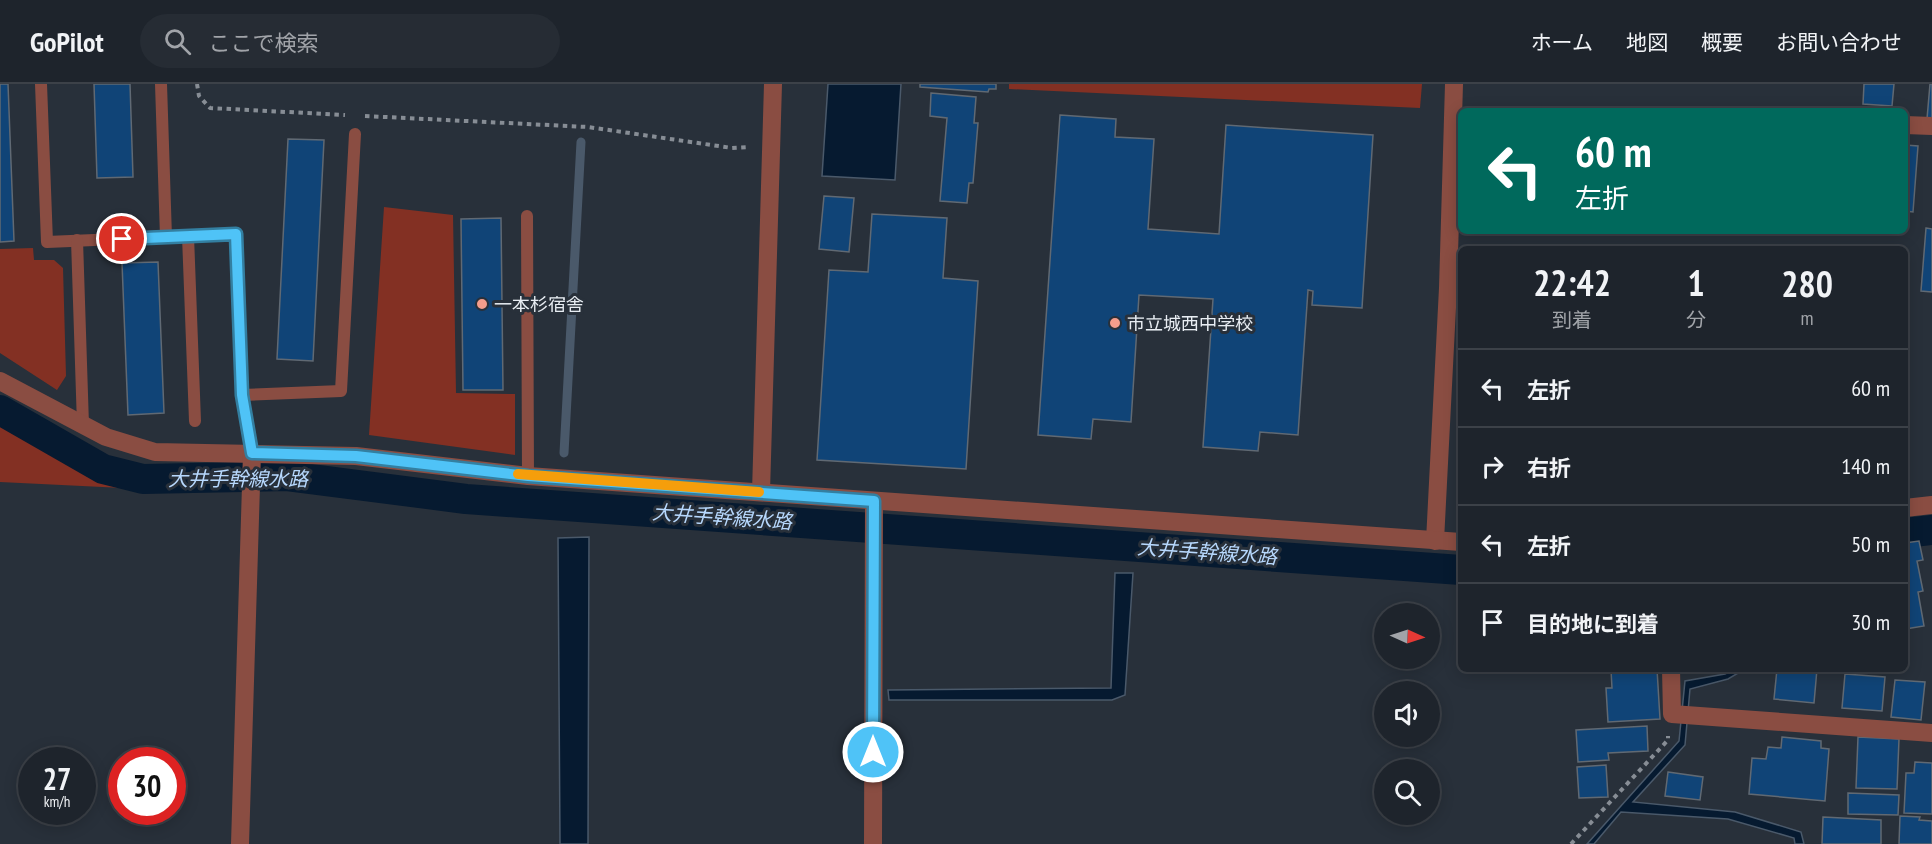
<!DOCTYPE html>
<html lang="ja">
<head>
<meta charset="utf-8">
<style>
  :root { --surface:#1e242c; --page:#262c34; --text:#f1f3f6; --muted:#a1a4a9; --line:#3c4148 }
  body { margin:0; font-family:"PT Sans Narrow","Noto Sans JP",sans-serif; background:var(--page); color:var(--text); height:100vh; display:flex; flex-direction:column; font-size:22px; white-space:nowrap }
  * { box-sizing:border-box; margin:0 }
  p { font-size:20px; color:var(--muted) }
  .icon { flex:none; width:33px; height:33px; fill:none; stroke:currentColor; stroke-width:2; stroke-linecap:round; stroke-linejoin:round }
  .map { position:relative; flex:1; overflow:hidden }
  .drawer { position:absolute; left:1458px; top:162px; width:450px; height:426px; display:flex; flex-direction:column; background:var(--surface); border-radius:9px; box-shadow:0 3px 15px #0003,0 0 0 2px var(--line) }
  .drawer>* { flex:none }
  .hud { position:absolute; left:1458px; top:24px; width:450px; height:126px; border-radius:9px; box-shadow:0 3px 15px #0003,0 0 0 2px var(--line); background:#00695c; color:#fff; overflow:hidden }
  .needle { width:39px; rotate:93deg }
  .controls { position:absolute; left:1374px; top:519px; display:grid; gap:12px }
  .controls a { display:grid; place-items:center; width:66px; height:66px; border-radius:50%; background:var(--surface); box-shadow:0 3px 15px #0003,0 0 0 2px var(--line); font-size:30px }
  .speed { position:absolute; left:18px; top:663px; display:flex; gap:12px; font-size:30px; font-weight:700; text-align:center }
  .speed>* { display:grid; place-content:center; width:78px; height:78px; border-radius:50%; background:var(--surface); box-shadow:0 3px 15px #0003,0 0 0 2px var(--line); line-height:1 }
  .speed small { font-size:15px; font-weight:400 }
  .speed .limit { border:9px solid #d22; background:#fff; color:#111 }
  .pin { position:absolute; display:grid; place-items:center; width:51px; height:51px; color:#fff; margin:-26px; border:3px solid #fff; border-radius:50%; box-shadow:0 2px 6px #0007 }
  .me { position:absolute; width:66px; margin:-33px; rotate:0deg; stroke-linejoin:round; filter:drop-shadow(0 0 4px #0008) }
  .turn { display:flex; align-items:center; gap:21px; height:126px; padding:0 18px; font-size:27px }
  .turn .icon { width:78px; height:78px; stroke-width:2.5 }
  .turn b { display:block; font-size:42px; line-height:51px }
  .eta { display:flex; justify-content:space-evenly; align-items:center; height:102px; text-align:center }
  .eta b { font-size:36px; font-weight:700; line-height:42px }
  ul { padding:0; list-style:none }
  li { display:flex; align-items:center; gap:18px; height:78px; padding:0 18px; border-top:2px solid var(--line) }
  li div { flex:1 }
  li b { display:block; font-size:22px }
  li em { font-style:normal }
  header { display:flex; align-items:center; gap:36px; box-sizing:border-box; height:84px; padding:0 30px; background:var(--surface); border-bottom:2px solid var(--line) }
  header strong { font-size:28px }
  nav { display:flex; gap:33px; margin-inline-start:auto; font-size:21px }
  .search { width:420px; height:54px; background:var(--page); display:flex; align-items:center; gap:15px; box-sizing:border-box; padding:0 21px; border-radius:33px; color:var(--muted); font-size:22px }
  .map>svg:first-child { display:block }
  .green { fill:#833023 }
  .water { fill:#061a30; stroke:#4a596a; stroke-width:1.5 }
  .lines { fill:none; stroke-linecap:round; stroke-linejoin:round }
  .stream { stroke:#4a596a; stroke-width:9 }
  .canal { stroke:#061a30; stroke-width:30 }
  .building { fill:#104477; stroke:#606973; stroke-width:1.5 }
  .path { stroke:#878d95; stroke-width:4; stroke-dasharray:4.5 4.5; stroke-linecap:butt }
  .service { stroke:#8a4d42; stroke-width:12 }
  .minor { stroke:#8a4d42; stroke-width:18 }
  .tertiary { stroke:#8a4d42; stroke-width:18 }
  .route-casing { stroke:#337fa1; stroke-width:15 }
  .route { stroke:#4fc3f7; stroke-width:10 }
  .slow { stroke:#f59e0b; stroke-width:10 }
  .poi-dot { fill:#f49d8c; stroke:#28303a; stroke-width:2 }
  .labels { text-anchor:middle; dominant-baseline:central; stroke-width:6; stroke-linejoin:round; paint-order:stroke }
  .poi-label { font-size:18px; fill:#e8edf3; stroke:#28303a; text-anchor:start }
  .water-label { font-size:20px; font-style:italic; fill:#b7d8fd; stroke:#28303a }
</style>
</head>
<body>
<header>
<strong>GoPilot</strong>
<div class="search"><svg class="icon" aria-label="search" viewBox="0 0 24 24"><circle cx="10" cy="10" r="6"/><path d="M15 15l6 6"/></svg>ここで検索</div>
<nav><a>ホーム</a><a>地図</a><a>概要</a><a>お問い合わせ</a></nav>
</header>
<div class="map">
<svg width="1932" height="760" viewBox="0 0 1932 760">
  <rect width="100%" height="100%" fill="#28303a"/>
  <g class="green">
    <polygon points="1009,0 1422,0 1420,24 1009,5"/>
    <polygon points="384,123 453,131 456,309 515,310 515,371 369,351"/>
    <polygon points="33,164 34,176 54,176 63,184 66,292 57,306 0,269 0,165"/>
    <polygon points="0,336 123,404 0,398"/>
  </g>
  <g class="water">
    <polygon points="828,0 901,0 895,96 822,92"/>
    <polygon points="589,453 588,760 560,760 558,454"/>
    <polygon points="1115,489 1133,489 1125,611 1112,616 889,616 888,606 1111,604"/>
    <polygon points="1735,585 1745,585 1728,595 1690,605 1685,661 1633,718 1735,728 1801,748 1804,760 1795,760 1794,754 1728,735 1621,728 1594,760 1587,760 1679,657 1685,597 1725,590"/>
  </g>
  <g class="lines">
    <polyline class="stream" points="564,369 581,58"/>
    <g class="canal">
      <polyline points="0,326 103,385 143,395 287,392 466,415 1461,486"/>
      <polyline points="1905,449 1932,446"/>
    </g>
  </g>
  <g class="building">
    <polygon points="0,0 8,0 14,157 0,158"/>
    <polygon points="94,0 130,0 133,93 97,94"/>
    <polygon points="920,0 996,0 996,5 989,5 988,8 920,3"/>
    <polygon points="1864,0 1894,0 1892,22 1863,20"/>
    <polygon points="1930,0 1932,0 1932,35 1927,35"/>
    <polygon points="931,9 976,13 974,39 978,39 973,99 969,99 967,119 940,117 947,34 930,32"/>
    <polygon points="1060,31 1116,35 1115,53 1154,55 1148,145 1219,150 1226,41 1373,51 1362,224 1312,221 1313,207 1308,206 1298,351 1260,348 1258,367 1203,363 1213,215 1139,211 1131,338 1093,335 1091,355 1038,351"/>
    <polygon points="288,55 324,56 313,277 277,275"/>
    <polygon points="1905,61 1918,62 1913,128 1905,127"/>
    <polygon points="824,112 854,114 849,168 819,165"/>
    <polygon points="872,130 947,134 943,194 978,197 966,385 817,376 829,186 868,188"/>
    <polygon points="501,134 503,306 463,306 461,135"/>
    <polygon points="1926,144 1932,145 1932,208 1921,207"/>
    <polygon points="158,178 164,329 128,331 122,179"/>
    <polygon points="1919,457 1923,476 1917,477 1923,507 1918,508 1924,542 1905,545 1905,459"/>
    <polygon points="1633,585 1657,585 1660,635 1608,638 1606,604 1612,604 1611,586"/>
    <polygon points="1777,585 1817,585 1814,619 1774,615"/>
    <polygon points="1845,590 1885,593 1882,627 1842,624"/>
    <polygon points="1895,596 1925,598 1921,636 1891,633"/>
    <polygon points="1647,642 1648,667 1608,669 1609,676 1578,678 1576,646"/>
    <polygon points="1782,653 1821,657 1821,664 1829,665 1825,717 1749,710 1752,674 1766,675 1768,663 1781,664"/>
    <polygon points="1858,653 1899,655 1897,705 1856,704"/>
    <polygon points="1915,678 1932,679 1932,730 1904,729 1906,689 1914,689"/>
    <polygon points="1606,681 1608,713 1579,714 1577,683"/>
    <polygon points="1668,688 1703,693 1700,716 1665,712"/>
    <polygon points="1848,709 1899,711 1898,731 1848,730"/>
    <polygon points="1900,732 1920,733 1919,736 1932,737 1932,760 1899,760"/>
    <polygon points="1823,733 1881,736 1881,760 1822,760"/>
  </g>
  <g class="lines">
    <g class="path">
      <polyline points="197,0 199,12 210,24 345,31"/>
      <polyline points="365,32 588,43 732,64 749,63"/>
      <polyline points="1571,760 1668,656 1668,652"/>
    </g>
    <g class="service">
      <polyline points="41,0 47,158 236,150 242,311 252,369"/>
      <polyline points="161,0 166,153"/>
      <polyline points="527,132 528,392"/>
      <polyline points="188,152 195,337"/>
      <polyline points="77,156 83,341"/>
      <polyline points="242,311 341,307 355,50"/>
    </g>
    <g class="minor">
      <polyline points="1905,41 1932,42"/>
      <polyline points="1435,457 1448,204 1454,0"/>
      <polyline points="1671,585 1672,630 1932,649"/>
      <polyline points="873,760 874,417"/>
    </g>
    <g class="tertiary">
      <polyline points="0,297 106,353 155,368 356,372 528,392 1461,458"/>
      <polyline points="761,408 773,0"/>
      <polyline points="1905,424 1932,421"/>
      <polyline points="240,760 252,369"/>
    </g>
  </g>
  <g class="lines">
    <defs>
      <polyline id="route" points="122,155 236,150 242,311 252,369 356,372 528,392 874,417 873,668"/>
    </defs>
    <use href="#route" class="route-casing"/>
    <use href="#route" class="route"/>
    <polyline class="slow" points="518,390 759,408"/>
  </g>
  <g class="poi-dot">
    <circle cx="482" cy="220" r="6"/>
    <circle cx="1115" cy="239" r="6"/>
  </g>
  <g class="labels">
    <g class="poi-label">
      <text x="494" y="220">一本杉宿舎</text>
      <text x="1127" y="239">市立城西中学校</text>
    </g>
    <g class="water-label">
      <text x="238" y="395">大井手幹線水路</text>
      <text transform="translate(722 433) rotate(4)">大井手幹線水路</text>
      <text transform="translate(1207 468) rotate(4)">大井手幹線水路</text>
    </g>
  </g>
</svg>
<div class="controls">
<a><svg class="needle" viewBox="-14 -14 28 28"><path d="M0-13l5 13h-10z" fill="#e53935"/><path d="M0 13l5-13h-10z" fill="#a1a4a9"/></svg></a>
<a><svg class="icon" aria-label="sound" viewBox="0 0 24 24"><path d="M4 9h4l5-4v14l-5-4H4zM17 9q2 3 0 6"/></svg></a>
<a><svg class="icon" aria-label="search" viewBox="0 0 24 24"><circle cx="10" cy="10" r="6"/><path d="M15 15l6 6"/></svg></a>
</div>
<div class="speed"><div>27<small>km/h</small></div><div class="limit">30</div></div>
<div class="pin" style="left:122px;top:155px;background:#d93025"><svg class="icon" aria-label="arrive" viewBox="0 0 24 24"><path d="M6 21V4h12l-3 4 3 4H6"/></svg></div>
<svg class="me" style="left:873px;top:668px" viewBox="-20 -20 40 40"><circle r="17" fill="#4fc3f7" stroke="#fff" stroke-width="3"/><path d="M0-11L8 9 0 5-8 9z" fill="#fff"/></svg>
<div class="hud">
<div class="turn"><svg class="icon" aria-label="left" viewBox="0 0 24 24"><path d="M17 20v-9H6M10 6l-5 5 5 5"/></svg><div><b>60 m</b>左折</div></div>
</div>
<section class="drawer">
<div class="eta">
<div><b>22:42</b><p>到着</p></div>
<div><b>1</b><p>分</p></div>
<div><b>280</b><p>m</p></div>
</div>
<ul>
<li><svg class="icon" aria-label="left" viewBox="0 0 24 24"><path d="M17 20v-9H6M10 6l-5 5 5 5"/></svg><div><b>左折</b></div><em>60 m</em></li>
<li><svg class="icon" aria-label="right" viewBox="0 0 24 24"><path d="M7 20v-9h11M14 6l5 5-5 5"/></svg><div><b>右折</b></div><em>140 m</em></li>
<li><svg class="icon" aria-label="left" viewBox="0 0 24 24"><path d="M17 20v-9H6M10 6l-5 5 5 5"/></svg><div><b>左折</b></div><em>50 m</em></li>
<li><svg class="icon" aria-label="arrive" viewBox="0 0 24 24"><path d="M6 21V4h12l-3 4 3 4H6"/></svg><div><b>目的地に到着</b></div><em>30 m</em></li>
</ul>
</section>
</div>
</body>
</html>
